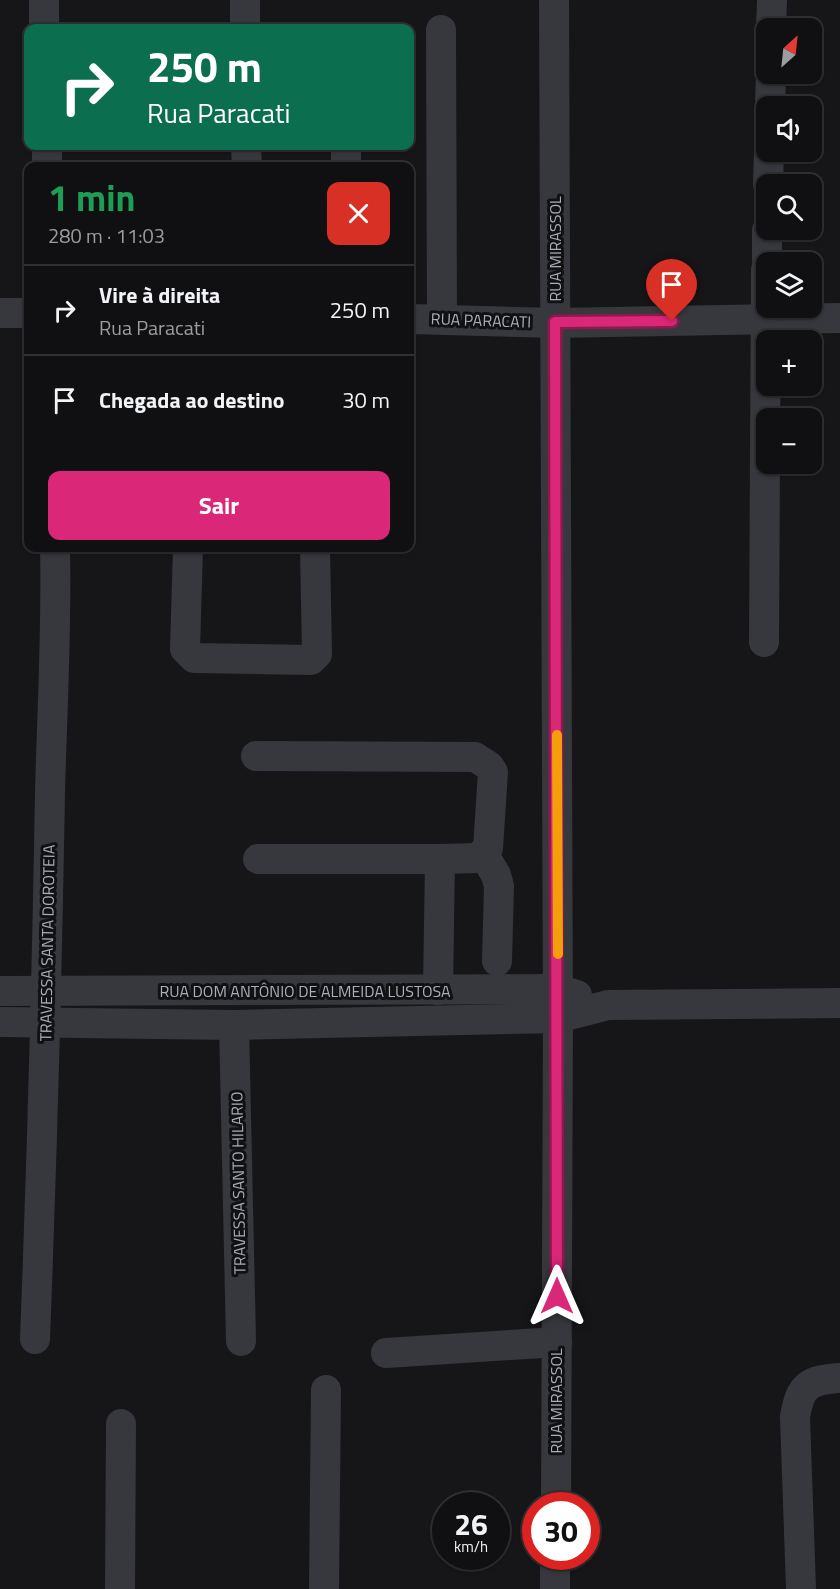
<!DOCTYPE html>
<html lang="pt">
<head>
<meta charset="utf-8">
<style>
  :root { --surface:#101012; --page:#19191b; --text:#f1f3f6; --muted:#9c9d9f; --line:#303032; --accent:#db2777 }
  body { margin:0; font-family:"Titillium Web",sans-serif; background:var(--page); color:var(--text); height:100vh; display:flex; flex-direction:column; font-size:22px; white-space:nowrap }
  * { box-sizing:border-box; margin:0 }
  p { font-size:20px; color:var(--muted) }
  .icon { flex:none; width:33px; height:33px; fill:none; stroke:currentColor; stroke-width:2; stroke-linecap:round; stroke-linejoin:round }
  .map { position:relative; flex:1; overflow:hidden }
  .side { position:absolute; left:24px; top:162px; width:390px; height:390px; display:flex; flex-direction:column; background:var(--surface); border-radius:12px; box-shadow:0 2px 4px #0004,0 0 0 2px var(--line) }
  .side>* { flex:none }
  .banner { position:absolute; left:24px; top:24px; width:390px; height:126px; border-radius:12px; box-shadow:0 2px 4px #0004,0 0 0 2px var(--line); background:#0b6e4f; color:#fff; overflow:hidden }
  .needle { width:39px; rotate:27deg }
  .controls { position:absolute; left:756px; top:18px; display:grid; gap:12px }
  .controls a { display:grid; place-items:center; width:66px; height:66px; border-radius:12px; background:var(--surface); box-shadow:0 2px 4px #0004,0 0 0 2px var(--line); font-size:30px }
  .speed { position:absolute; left:432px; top:1492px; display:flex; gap:12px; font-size:30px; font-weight:700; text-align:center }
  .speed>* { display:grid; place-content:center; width:78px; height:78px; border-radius:50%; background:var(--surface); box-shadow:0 2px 4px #0004,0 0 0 2px var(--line); line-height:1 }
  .speed small { font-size:15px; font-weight:400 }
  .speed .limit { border:9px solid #d22; background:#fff; color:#111 }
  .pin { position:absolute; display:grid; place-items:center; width:51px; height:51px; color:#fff; margin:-62px -26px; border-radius:50% 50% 50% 0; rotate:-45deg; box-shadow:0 0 6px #0007 }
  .pin .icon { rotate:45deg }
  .me { position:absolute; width:66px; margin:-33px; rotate:0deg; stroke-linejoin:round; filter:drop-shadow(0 0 4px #0008) }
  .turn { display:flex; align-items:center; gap:21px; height:126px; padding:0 24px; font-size:27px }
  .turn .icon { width:78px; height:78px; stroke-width:2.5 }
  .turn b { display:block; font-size:42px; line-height:51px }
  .round { display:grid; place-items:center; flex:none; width:63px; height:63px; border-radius:12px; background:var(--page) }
  .headline { display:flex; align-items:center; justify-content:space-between; height:102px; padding:0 24px }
  h1 { font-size:36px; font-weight:700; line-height:45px; color:#1e9e55 }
  .cta { display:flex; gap:12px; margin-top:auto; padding:12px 24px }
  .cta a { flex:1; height:69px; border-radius:12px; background:var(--accent); color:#fff; font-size:24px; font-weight:700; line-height:69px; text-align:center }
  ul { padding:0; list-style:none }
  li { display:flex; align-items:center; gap:18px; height:90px; padding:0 24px; border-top:2px solid var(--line) }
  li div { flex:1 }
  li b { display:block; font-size:22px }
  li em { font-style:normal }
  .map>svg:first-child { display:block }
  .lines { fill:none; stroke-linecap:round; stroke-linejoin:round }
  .minor { stroke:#37383d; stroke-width:30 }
  .route-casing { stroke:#8e194d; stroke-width:15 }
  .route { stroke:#db2777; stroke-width:10 }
  .slow { stroke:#f59e0b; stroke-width:10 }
  .labels { text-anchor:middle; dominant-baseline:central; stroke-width:6; stroke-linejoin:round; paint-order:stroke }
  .street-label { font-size:16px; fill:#a8adb8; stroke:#111113 }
</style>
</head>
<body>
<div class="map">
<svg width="840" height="1589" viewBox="0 0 840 1589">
  <rect width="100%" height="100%" fill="#161618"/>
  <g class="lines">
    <g class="minor">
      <polyline points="44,0 44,28"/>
      <polyline points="245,0 245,28"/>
      <polyline points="554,0 558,1018 556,1506"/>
      <polyline points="771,28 772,0"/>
      <polyline points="441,30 442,319"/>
      <polyline points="770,106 771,74"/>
      <polyline points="47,146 47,166"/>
      <polyline points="246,146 247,166"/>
      <polyline points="346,166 346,146"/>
      <polyline points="768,184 769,152"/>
      <polyline points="767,262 767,230"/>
      <polyline points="0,313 28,313"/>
      <polyline points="410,319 555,323 840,318"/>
      <polyline points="188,548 185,649 194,658 311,660 317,654 315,548"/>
      <polyline points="764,642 766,270"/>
      <polyline points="256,756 475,757 489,766 493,772 488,848 477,858 440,859 438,990"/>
      <polyline points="484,855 496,875 499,886 497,961"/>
      <polyline points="258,859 440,859"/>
      <polyline points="0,991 558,989 577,995"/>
      <polyline points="0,1022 234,1025 558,1018 608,1005 840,1003"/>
      <polyline points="234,1025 241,1341"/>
      <path d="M35 1339C42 1157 47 975 50 793 52 711 57 629 55 548"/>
      <polyline points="386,1353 557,1342"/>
      <polyline points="120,1589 121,1424"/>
      <polyline points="324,1589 326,1390"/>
      <polyline points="555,1589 555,1557"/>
      <path d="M801 1589 795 1417C800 1385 809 1380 840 1378"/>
    </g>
  </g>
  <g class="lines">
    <defs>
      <polyline id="route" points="557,1296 555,322 672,321"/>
    </defs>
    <use href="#route" class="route-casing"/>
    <use href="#route" class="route"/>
    <polyline class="slow" points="557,735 558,954"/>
  </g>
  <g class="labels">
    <g class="street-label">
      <text transform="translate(555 249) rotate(-90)">RUA MIRASSOL</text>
      <text transform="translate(481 320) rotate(2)">RUA PARACATI</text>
      <text transform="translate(47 943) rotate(-89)">TRAVESSA SANTA DOROTEIA</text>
      <text x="305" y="991">RUA DOM ANTÔNIO DE ALMEIDA LUSTOSA</text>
      <text transform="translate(238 1183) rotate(-91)">TRAVESSA SANTO HILARIO</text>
      <text transform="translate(556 1401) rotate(-90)">RUA MIRASSOL</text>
    </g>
  </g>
</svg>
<div class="controls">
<a><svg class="needle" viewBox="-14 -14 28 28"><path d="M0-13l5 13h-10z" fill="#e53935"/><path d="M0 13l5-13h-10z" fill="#9c9d9f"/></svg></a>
<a><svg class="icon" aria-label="sound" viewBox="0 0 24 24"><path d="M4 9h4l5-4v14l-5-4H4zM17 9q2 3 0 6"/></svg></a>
<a><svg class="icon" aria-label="search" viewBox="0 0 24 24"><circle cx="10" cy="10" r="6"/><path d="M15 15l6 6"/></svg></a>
<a><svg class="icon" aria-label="layers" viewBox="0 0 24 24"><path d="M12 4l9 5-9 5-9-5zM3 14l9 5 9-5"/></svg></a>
<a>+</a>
<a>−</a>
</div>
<div class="speed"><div>26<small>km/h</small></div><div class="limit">30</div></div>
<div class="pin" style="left:672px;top:321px;background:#d93025"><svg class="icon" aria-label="arrive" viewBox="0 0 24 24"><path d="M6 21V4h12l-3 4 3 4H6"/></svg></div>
<svg class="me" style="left:557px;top:1296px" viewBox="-20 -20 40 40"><path d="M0-17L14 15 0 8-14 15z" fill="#db2777" stroke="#fff" stroke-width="4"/></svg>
<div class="banner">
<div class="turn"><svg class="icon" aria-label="right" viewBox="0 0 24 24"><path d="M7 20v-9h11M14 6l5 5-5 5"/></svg><div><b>250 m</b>Rua Paracati</div></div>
</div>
<section class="side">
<div class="headline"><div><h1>1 min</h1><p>280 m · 11:03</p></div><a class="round" style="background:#d93025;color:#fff"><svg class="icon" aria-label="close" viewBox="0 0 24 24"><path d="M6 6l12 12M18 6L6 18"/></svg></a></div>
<ul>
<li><svg class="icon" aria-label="right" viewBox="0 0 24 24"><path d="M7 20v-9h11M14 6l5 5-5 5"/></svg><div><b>Vire à direita</b><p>Rua Paracati</p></div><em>250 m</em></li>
<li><svg class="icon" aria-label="arrive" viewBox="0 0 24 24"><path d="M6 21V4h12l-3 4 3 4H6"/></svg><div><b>Chegada ao destino</b></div><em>30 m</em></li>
</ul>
<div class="cta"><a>Sair</a></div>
</section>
</div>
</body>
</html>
